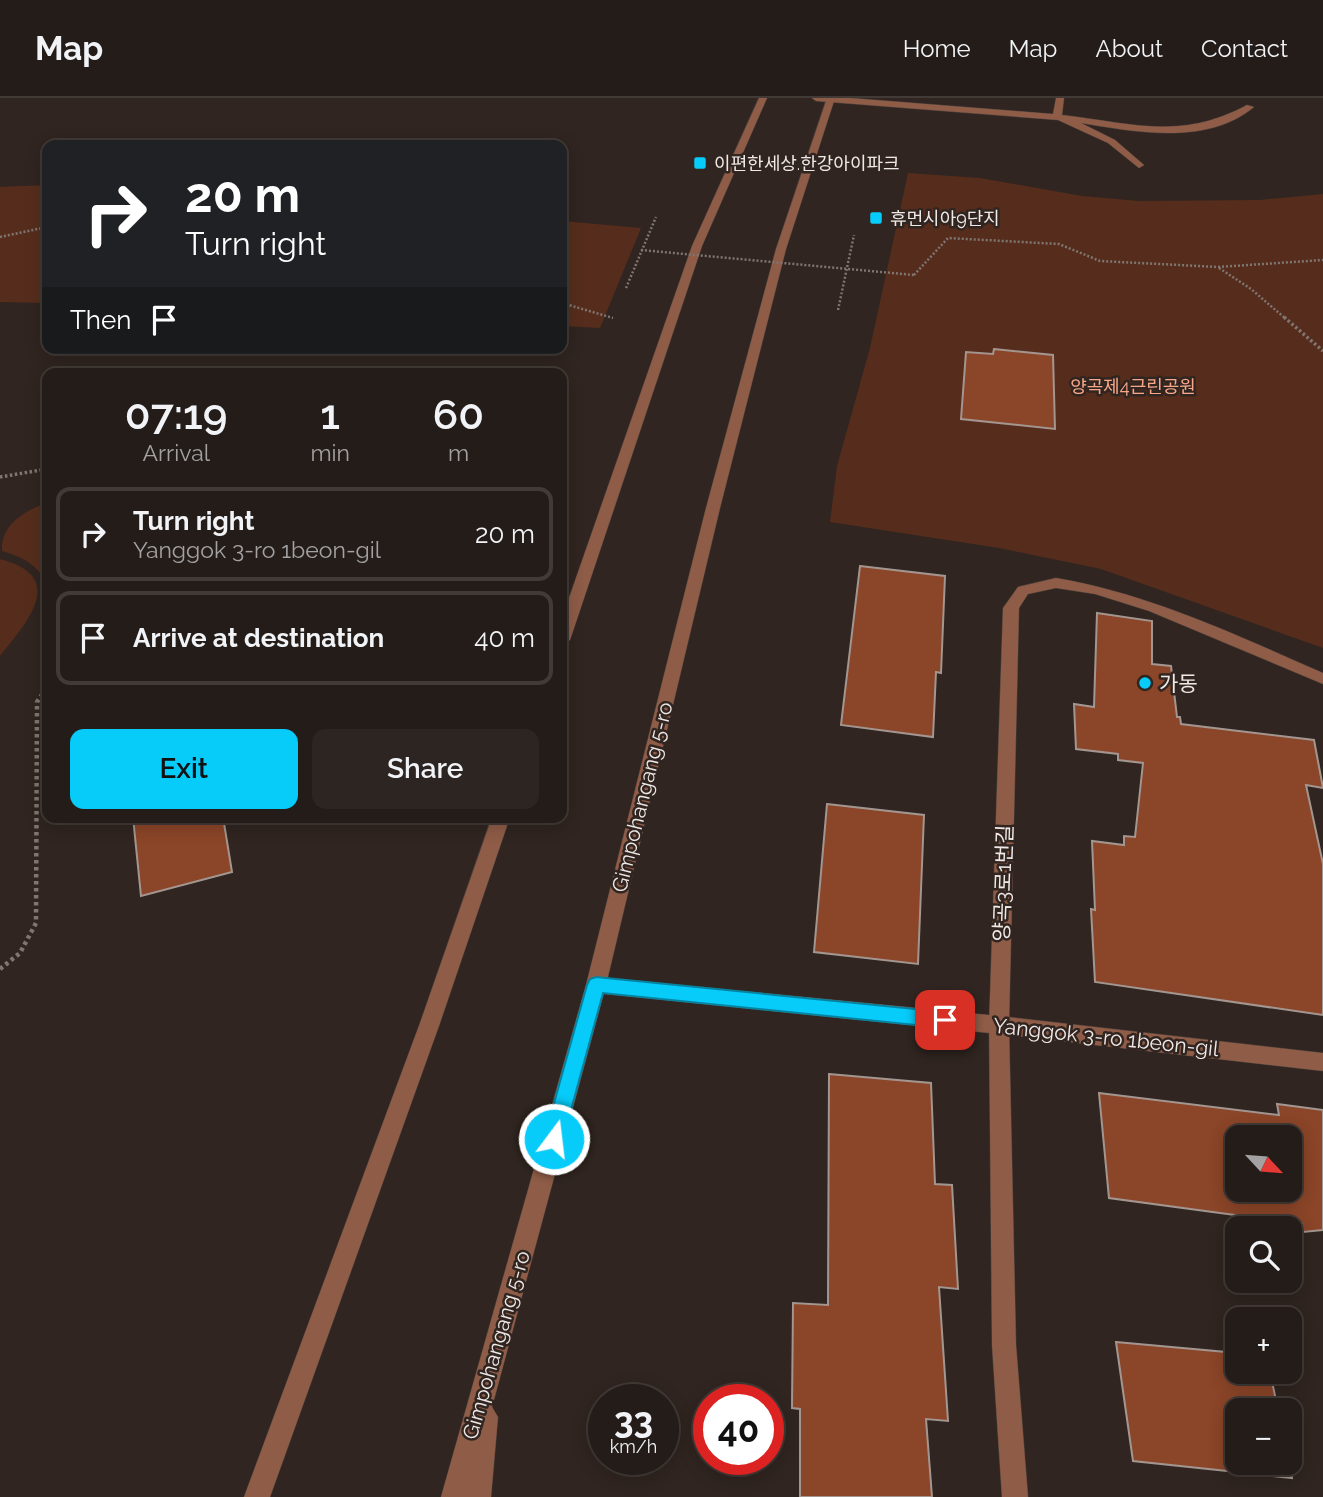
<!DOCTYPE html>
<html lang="en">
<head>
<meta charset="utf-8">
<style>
  :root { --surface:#241c18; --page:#2c2521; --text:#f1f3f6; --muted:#a3a1a2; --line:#413a37; --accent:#07cbf9 }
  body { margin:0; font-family:Raleway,"Noto Sans KR",sans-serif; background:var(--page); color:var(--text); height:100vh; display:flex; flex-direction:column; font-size:26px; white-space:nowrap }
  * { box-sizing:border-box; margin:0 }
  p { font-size:23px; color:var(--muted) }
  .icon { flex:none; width:38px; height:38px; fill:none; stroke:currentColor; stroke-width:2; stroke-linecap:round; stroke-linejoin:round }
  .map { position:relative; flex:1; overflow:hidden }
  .details { position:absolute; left:42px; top:270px; width:525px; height:455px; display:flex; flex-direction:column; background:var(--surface); border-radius:14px; box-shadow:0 4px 18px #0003,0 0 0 2px var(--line) }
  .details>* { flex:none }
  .banner { position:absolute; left:42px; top:42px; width:525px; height:214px; border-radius:14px; box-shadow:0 4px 18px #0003,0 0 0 2px var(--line); background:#202124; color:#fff; overflow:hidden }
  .needle { width:46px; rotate:116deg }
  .tools { position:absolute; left:1225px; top:1027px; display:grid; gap:14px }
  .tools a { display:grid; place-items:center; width:77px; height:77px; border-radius:14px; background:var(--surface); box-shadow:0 4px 18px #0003,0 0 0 2px var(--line); font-size:35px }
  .speed { position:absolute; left:588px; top:1286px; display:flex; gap:14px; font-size:35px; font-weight:700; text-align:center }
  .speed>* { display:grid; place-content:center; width:91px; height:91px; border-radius:50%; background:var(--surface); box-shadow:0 4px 18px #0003,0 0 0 2px var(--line); line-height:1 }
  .speed small { font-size:18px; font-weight:400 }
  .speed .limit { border:10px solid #d22; background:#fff; color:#111 }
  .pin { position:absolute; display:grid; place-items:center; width:60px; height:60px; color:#fff; margin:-30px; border-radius:14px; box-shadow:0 4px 10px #0006 }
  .me { position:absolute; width:77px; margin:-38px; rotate:15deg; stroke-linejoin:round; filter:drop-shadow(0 0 5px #0008) }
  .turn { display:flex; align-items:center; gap:24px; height:147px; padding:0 28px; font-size:32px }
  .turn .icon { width:91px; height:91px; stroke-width:2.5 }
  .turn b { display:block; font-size:49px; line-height:60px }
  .then { display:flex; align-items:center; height:66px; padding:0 28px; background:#0003; gap:14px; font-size:26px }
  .eta { display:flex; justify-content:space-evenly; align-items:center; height:119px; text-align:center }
  .eta b { font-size:42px; font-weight:600; line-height:49px }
  .primary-button { display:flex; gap:14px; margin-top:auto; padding:14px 28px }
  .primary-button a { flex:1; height:80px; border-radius:14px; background:var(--accent); color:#111; font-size:28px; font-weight:600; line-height:80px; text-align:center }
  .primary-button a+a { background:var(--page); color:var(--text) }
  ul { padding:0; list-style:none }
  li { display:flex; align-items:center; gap:21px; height:94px; margin:0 14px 10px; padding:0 14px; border:4px solid var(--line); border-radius:14px }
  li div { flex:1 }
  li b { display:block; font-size:26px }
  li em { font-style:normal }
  header { display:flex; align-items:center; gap:42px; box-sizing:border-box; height:98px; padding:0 35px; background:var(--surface); border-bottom:2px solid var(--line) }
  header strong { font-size:33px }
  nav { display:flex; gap:38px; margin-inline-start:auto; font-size:24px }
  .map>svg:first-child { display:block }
  .green { fill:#562d1c }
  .building { fill:#8b4528; stroke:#a3958f; stroke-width:2; fill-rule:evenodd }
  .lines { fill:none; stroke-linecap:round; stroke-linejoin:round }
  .service-casing { stroke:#4b403c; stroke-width:1 }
  .minor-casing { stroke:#4b403c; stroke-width:1 }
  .tertiary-casing { stroke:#4b403c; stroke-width:1 }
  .path-far2 { stroke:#7f7671; stroke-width:2.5; stroke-dasharray:2 2; stroke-linecap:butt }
  .path-far1 { stroke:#7f7671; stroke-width:3.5; stroke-dasharray:2.5 2.5; stroke-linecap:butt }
  .path { stroke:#7f7671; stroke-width:4.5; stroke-dasharray:3.5 3.5; stroke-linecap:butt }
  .service { fill:#8e5c47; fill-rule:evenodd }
  .minor { fill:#8e5c47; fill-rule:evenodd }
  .tertiary { fill:#8e5c47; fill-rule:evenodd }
  .path-bridge { stroke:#7f7671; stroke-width:2.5; stroke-dasharray:2 2; stroke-linecap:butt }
  .route { fill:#07cbf9; stroke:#0584a2; stroke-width:2 }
  .poi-dot { fill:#07cbf9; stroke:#302520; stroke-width:2.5 }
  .labels { text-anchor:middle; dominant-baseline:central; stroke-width:5; stroke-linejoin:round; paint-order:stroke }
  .far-poi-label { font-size:18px; fill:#f0e8e5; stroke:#302520; text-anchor:start }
  .far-park-label { font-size:18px; fill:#f9a787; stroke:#302520 }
  .poi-label { font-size:21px; fill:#f0e8e5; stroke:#302520; text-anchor:start }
  .street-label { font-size:21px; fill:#f0e8e5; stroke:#302520 }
</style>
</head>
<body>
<header>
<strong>Map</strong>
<nav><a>Home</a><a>Map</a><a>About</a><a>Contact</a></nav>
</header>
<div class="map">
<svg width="1323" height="1399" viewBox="0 0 1323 1399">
  <rect width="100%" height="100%" fill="#302520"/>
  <g class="green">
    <polygon points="908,75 980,80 1082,98 1139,103 1259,102 1323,96 1323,550 1101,471 999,450 830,424 837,368 870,250"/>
    <polygon points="47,87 47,205 0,204 0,89"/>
    <polygon points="562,123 641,130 600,230 562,228"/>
    <path d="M47 405V486C38 467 23 459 2 453 0 426 28 411 47 405Z"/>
    <path d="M0 461C69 479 27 524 0 558Z"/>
  </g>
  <g class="building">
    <polygon points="994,251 1053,257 1055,331 961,321 966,254 993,256"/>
    <polygon points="860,468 945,478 941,575 936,574 933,639 841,627"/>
    <polygon points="1097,515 1152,523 1152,566 1171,568 1177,619 1180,619 1181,626 1314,642 1323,690 1306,687 1323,766 1323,917 1095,884 1091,811 1095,812 1092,743 1124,747 1124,738 1135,739 1143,665 1118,662 1118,656 1076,651 1074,606 1094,609"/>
    <polygon points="827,706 924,717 918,866 814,854"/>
    <polygon points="133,719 223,719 232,774 141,798"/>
    <polygon points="829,976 931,985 935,1086 952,1087 958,1191 939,1189 948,1323 926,1321 932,1399 800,1399 800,1311 792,1310 793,1205 828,1207"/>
    <path d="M1099 995 1279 1017 1277 1006 1323 1012V1132L1303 1134 1302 1126 1109 1100ZM1237 1040H1290V1092H1237Z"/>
    <polygon points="1116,1244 1237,1255 1237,1274 1270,1274 1278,1312 1237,1312 1237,1365 1289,1365 1292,1380 1133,1363"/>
  </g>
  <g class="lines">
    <defs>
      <g id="service">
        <path d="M812 0H850L1053 16 1056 0H1064L1062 17C1132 25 1180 43 1247 7L1254 9C1207 48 1136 34 1081 25L1115 42 1144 67 1139 70 1108 45 1058 22 816 3Z"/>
        <path d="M1056 480C1150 496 1236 537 1323 575V586L1149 513 1095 496 1056 490 1028 496 1019 510 1009 927 1016 1247 1028 1399H1002L992 1247 989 927 1003 510 1018 489Z"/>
      </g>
      <polygon id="minor" points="596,879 999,918 1323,955 1323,973 999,936 596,895 589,893 586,887 589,881"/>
      <g id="tertiary">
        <polygon points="759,0 767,0 702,148 570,542 562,547 562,520 692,148"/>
        <polygon points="827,0 835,0 786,151 720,410 606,887 492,1309 498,1319 491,1399 441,1399 586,887 706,410 776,151"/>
        <polygon points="492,719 510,719 440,925 270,1399 244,1399 420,925"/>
      </g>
    </defs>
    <use href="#service" class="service-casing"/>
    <use href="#minor" class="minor-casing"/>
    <use href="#tertiary" class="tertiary-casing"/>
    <g class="path-far2">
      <polyline points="0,139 47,129"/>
      <polyline points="1219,170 1251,191 1286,221"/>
      <polyline points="914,177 948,140 1059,146 1100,163 1218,169 1323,162"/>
      <polyline points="626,190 656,119"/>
      <polyline points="562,205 613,220"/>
      <polyline points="838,212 854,137"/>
    </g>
    <g class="path-far1">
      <polyline points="1284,219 1323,253"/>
      <polyline points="0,379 47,371"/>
    </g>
    <polyline class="path" points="0,871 20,855 36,825 37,604 47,589"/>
    <use href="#service" class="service"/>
    <use href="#minor" class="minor"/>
    <use href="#tertiary" class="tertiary"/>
    <polyline class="path-bridge" points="641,152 914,177"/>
  </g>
  <polygon class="route" points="596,879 945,914 952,916 954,922 952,927 945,930 603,895 563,1041 561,1048 554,1051 547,1048 544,1041 587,887 590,881"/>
  <g class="poi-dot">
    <rect x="693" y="58" width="14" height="14" rx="3.5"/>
    <rect x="869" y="113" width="14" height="14" rx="3.5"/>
    <circle cx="1145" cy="585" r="7"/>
  </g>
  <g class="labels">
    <g class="far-poi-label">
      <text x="714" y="65">이편한세상.한강아이파크</text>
      <text x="890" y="120">휴먼시아9단지</text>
    </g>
    <g class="far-park-label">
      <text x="1133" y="288">양곡제4근린공원</text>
    </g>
    <g class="poi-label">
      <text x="1159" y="585">가동</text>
    </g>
    <g class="street-label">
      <text transform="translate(642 699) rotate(-76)">Gimpohangang 5-ro</text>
      <text transform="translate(1003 785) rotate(-88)">양곡3로1번길</text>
      <text transform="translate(1106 939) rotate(6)">Yanggok 3-ro 1beon-gil</text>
      <text transform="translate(496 1247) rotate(-74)">Gimpohangang 5-ro</text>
    </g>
  </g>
</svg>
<div class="tools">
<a><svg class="needle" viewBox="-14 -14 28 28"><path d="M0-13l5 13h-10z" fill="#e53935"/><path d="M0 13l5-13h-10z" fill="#a3a1a2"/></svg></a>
<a><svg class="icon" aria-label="search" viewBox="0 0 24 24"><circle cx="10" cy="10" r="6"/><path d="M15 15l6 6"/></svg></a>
<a>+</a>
<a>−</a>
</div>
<div class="speed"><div>33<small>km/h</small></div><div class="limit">40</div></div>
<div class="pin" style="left:945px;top:922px;background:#d93025"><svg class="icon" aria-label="arrive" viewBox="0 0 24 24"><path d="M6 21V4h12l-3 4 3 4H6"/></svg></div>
<svg class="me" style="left:554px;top:1041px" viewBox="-20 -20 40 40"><circle r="17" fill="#07cbf9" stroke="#fff" stroke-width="3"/><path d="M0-11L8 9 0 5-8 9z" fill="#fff"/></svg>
<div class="banner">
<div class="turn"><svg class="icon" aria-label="right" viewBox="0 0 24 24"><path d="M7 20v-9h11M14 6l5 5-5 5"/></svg><div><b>20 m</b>Turn right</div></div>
<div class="then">Then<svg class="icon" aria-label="arrive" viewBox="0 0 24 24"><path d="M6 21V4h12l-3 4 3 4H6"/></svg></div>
</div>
<section class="details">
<div class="eta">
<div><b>07:19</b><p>Arrival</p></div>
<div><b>1</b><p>min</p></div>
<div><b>60</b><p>m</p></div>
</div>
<ul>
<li><svg class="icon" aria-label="right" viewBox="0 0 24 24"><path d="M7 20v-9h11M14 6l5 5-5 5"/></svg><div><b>Turn right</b><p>Yanggok 3-ro 1beon-gil</p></div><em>20 m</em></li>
<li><svg class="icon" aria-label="arrive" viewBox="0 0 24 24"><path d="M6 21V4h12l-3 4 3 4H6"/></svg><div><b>Arrive at destination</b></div><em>40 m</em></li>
</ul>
<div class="primary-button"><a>Exit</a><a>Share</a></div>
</section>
</div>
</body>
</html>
